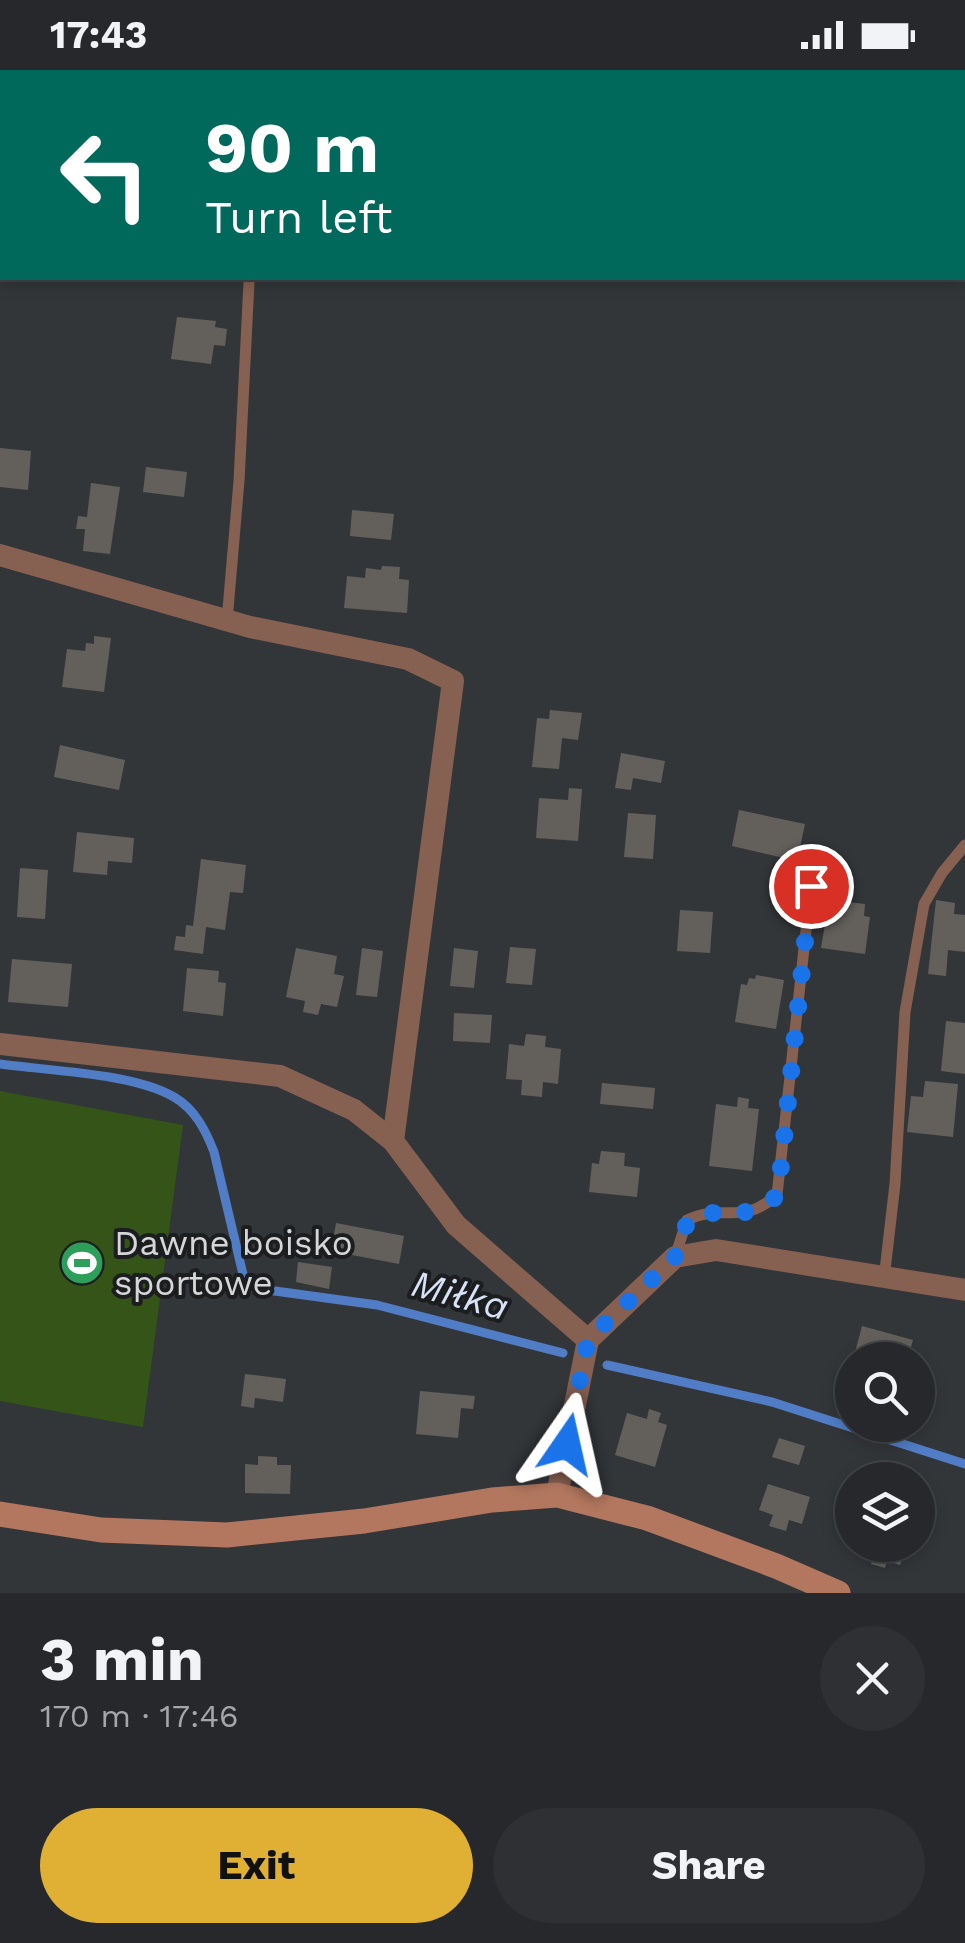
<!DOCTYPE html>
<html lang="en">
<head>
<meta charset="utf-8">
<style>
  :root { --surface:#26282b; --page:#2e3033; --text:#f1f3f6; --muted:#a4a6a9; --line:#424447; --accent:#dfb034 }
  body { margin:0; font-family:"Work Sans",sans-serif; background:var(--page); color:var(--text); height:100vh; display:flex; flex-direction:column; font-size:38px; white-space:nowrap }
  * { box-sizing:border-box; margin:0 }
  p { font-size:32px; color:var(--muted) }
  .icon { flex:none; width:55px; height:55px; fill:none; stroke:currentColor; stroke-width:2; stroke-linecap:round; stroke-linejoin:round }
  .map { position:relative; height:1523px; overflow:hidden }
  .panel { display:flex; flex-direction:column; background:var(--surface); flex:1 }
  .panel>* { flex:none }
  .guide { position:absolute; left:0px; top:0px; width:965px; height:210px; box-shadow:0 5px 15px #0003,0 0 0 2px var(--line); background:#00695c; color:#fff; overflow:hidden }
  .tools { position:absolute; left:835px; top:1272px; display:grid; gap:20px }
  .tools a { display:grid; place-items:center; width:100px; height:100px; border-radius:50%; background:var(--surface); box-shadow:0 5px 15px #0003,0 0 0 2px var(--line); font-size:50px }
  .pin { position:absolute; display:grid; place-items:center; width:85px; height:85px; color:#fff; margin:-42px; border:5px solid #fff; border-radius:50%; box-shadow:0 2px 10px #0007 }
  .me { position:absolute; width:110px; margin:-55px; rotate:11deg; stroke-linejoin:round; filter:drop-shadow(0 0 8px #0008) }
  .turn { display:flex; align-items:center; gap:35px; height:210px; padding:0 40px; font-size:45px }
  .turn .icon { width:130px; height:130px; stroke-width:2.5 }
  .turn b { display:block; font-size:70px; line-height:85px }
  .round { display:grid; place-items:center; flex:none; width:105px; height:105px; border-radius:52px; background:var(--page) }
  .overview { display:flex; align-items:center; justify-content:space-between; height:170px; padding:0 40px }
  h1 { font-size:60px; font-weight:700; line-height:75px }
  .primary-button { display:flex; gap:20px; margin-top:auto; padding:20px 40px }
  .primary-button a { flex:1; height:115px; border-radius:60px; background:var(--accent); color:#111; font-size:40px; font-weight:700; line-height:115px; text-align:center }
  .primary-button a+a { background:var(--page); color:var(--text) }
  .status { display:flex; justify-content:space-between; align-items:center; height:70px; padding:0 50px; background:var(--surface); direction:ltr }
  .status svg { height:28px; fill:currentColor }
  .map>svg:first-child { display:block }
  .green { fill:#345418 }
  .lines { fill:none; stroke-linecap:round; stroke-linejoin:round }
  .stream { stroke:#507dc6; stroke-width:9 }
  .building { fill:#63605c }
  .lane { stroke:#866051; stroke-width:11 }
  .street { stroke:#866051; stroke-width:22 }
  .secondary { stroke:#b3775f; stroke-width:25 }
  .route { stroke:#1a73e8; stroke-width:18; stroke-dasharray:0 32.4 }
  .labels { text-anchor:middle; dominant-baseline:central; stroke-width:8; stroke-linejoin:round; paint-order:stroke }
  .poi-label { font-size:35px; fill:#d4d6d8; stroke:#1c1d1f; text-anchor:start }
  .water-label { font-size:38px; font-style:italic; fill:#d6e2f6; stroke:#1c1d1f }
</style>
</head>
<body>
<div class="status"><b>17:43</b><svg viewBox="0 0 49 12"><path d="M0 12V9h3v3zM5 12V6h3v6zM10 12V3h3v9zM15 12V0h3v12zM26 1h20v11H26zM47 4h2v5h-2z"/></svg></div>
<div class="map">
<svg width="965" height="1523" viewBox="0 0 965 1523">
  <rect width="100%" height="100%" fill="#333639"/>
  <polygon class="green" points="0,1021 183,1055 143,1357 0,1331"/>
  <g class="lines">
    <g class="stream">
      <path d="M0 994C49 1001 133 1003 174 1027 195 1039 206 1061 214 1082L246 1217 377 1235 563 1283"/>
      <polyline points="607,1295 772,1332 965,1394"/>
    </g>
  </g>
  <g class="building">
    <polygon points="177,247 216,251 215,257 227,259 225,276 214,275 211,294 171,289"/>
    <polygon points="0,378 31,381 28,420 0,417"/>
    <polygon points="146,397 187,402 184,427 143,422"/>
    <polygon points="91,413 120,417 110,484 83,481 85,459 76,459 78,446 87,447"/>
    <polygon points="352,440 394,444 391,470 350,466"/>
    <polygon points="382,496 400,497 399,509 409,510 407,543 344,538 347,506 365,508 366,498 381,500"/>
    <polygon points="94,566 111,568 104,622 62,617 67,579 85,581 86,573 94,574"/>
    <polygon points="550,640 582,643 578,670 562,668 559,699 532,697 537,648 549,649"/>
    <polygon points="60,675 125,690 119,720 54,707"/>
    <polygon points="621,683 665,691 661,713 633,708 631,720 615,718"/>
    <polygon points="569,718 582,719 578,771 536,768 539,728 568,730"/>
    <polygon points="739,740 805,754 797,791 732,776"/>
    <polygon points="628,743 656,745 653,789 624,787"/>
    <polygon points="77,762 134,768 132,793 108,791 107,805 73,802"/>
    <polygon points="201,789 246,795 243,823 230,822 225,860 206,857 203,884 174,880 176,866 185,867 186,855 193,856"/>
    <polygon points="20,798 48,800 45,849 17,847"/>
    <polygon points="936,830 955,833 954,844 965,845 965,882 948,880 946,906 928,904"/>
    <polygon points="838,831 865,834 864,846 870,847 865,884 821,878 827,842 837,843"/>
    <polygon points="680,840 713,842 710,883 677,881"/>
    <polygon points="510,877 536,879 532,915 506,913"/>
    <polygon points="296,878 337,886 334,904 344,906 337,937 321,934 318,945 303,942 305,931 286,927"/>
    <polygon points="362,878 383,881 377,927 356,925"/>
    <polygon points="454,878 478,881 474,918 450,916"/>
    <polygon points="12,889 72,894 68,937 8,932"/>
    <polygon points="187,898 219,901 218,912 226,913 223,946 183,941"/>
    <polygon points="756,905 784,910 776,959 735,952 741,914 747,915 749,908 755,909"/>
    <polygon points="454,943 492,945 490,973 453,971"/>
    <polygon points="946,951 965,953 965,1004 941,1001"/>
    <polygon points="526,964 546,966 545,977 561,979 558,1014 543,1012 542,1027 521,1025 522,1010 506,1009 509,974 524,976"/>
    <polygon points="925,1011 958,1014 953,1067 907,1062 911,1026 923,1027"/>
    <polygon points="602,1013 655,1018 653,1039 600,1034"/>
    <polygon points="738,1027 749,1029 748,1038 759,1039 752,1101 709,1096 716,1034 737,1037"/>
    <polygon points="601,1081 625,1083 624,1096 640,1098 637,1127 589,1122 592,1093 599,1094"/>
    <polygon points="336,1153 404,1166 399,1194 331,1181"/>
    <polygon points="298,1192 332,1197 329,1219 296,1212"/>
    <polygon points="862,1256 913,1270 907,1290 853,1290"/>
    <polygon points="245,1304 286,1309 283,1332 255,1328 254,1338 241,1336"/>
    <polygon points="420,1321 475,1326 473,1339 461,1338 458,1368 416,1364"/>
    <polygon points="649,1339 661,1343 658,1352 667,1355 655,1397 615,1385 627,1343 647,1349"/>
    <polygon points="779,1368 805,1376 799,1395 772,1387"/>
    <polygon points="258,1386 277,1387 277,1395 291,1395 290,1424 245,1423 245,1394 258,1395"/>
    <polygon points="768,1414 810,1427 802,1454 789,1450 786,1461 769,1456 773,1445 759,1440"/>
    <polygon points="859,1475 915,1475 912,1483 905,1480 900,1495 887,1491 885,1498 871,1494 874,1486 857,1481"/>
  </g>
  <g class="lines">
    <g class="lane">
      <polyline points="227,551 239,411 249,212"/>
      <path d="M675 1187 687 1150C726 1132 740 1157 777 1125L811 815"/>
      <polyline points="884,1209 895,1114 905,942 924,834 942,803 965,775"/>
    </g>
    <g class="street">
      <polyline points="0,485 250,557 408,589 453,611 393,1071 456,1155 588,1270"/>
      <polyline points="0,974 280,1006 354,1040 393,1071"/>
      <polyline points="557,1425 588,1270 675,1187 716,1180 965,1220"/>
    </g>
    <polyline class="secondary" points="0,1444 101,1460 227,1465 364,1451 492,1430 557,1425 647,1448 776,1496 838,1523"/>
  </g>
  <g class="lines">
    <path class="route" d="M567 1374 588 1270 675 1187 688 1150C726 1132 740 1157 778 1125L811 816"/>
  </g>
  <defs>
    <symbol id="stadium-disc" viewBox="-11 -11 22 22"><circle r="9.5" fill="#2e9e5b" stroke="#1c1d1f"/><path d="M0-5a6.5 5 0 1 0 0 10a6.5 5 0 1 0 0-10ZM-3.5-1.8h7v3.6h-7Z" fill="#fff"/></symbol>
  </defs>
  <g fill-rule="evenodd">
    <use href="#stadium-disc" x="57" y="1168" width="50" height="50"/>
  </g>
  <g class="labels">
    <g class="poi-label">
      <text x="114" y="1173">Dawne boisko<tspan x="114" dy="40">sportowe</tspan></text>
    </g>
    <g class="water-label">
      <text transform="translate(460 1225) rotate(15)">Miłka</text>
    </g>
  </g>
</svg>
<div class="tools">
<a><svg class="icon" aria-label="search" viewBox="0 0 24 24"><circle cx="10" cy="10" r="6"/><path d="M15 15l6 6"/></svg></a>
<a><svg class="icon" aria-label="layers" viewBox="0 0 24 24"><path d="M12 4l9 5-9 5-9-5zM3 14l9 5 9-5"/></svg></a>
</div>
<div class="pin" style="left:811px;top:816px;background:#d93025"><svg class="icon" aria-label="arrive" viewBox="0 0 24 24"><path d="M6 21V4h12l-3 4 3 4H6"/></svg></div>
<svg class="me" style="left:567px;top:1374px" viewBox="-20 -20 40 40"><path d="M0-17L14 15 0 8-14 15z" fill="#1a73e8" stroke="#fff" stroke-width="4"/></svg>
<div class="guide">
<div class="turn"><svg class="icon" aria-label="left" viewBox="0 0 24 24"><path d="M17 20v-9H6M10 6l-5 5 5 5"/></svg><div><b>90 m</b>Turn left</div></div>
</div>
</div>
<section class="panel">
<div class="overview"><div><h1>3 min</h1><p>170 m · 17:46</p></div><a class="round"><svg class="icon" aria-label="close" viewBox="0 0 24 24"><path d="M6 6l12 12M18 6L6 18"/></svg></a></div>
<div class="primary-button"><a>Exit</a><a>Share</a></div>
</section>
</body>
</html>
